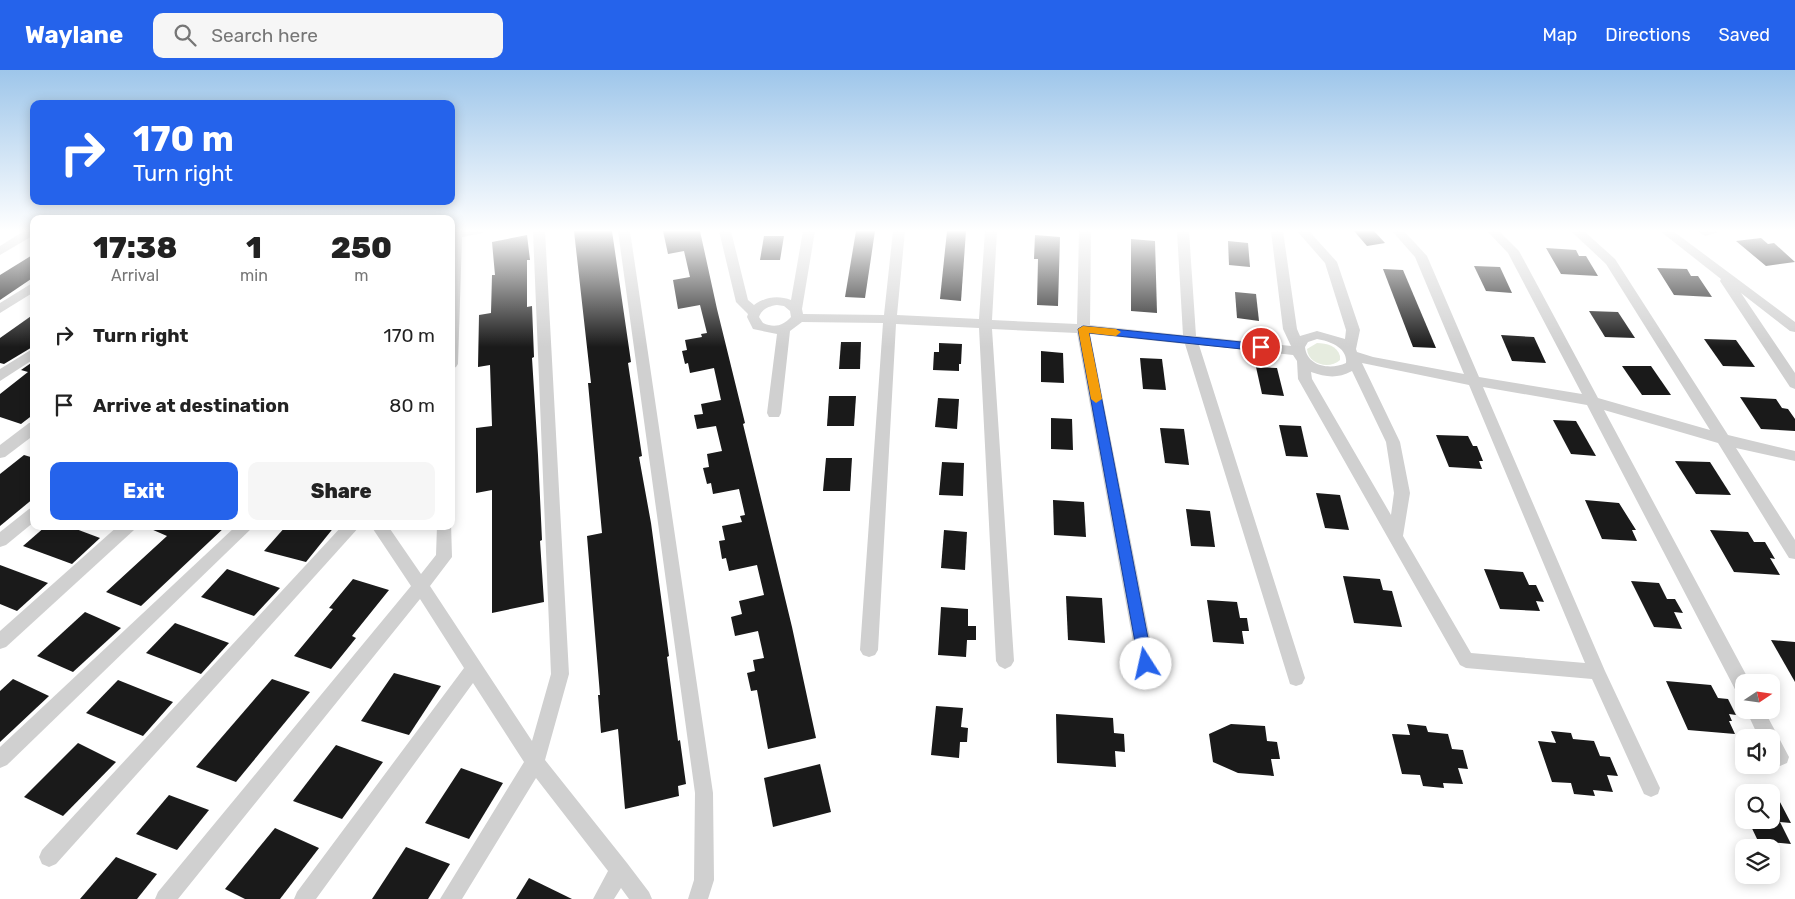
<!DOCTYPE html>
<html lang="en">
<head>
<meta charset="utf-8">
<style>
  :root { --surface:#fff; --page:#f6f6f6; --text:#222; --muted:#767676; --accent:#2563eb }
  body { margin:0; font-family:Rubik,sans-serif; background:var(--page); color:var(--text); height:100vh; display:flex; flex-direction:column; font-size:19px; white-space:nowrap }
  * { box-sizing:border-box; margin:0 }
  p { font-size:16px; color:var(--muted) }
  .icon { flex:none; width:28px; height:28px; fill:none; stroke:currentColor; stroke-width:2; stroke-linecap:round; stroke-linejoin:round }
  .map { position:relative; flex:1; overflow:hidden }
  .panel { position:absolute; left:30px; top:145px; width:425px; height:315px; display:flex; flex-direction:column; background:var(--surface); border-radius:10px; box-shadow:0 2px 12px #0003 }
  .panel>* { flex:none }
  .guide { position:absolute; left:30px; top:30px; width:425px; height:105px; border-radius:10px; box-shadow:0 2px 12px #0003; background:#2563eb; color:#fff; overflow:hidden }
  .needle { width:32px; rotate:77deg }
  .controls { position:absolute; left:1735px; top:604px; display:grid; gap:10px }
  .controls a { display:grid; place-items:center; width:45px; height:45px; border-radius:10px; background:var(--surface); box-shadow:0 2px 12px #0003; font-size:25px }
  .pin { position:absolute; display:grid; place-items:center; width:42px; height:42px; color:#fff; margin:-21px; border:2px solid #fff; border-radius:50%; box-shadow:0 1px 5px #0007 }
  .me { position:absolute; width:55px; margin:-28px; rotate:350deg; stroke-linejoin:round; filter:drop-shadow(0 0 4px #0008) }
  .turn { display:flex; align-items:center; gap:18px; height:105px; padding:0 20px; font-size:22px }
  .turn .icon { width:65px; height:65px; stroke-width:2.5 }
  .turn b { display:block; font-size:35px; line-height:42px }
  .eta { display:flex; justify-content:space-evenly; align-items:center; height:85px; text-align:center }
  .eta b { font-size:30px; font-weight:800; line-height:35px }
  .cta { display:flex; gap:10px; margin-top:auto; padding:10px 20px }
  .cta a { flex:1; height:58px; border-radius:10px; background:var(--accent); color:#fff; font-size:20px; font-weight:800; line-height:58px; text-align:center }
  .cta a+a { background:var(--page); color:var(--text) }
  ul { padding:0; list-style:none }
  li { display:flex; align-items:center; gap:15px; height:70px; padding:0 20px }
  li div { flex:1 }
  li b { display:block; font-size:19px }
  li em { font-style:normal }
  header { display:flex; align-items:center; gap:30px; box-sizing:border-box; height:70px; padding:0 25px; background:var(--accent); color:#fff }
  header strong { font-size:24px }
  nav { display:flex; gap:28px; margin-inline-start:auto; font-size:18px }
  .search { width:350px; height:45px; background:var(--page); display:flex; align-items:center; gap:12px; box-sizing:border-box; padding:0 18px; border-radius:10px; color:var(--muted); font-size:19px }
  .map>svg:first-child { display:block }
  .green { fill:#e6ecdf }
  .building { fill:#1a1a1a }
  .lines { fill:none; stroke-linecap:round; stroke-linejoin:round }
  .minor { fill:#d0d0d0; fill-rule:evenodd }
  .route { fill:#2563eb; stroke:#184099 }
  .slow { fill:#f59e0b }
</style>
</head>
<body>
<header>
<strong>Waylane</strong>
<div class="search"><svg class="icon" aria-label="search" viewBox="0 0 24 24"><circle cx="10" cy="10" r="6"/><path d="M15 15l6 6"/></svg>Search here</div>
<nav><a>Map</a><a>Directions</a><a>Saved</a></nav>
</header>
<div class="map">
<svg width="1795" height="829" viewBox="0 0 1795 829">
  <rect width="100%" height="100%" fill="#fff"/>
  <path class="green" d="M1317 273C1327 273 1337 276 1340 286V290C1329 300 1308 294 1307 279Z"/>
  <g class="building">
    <polygon points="574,161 612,161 631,292 628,293 642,386 639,387 651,453 669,586 667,587 678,671 680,670 686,714 678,716 679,726 625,739 618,659 601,663 598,625 600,625 587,466 602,463 588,313 591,313"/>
    <polygon points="663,161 700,161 717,239 745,353 743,354 792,557 816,668 768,679 757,620 751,621 747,603 755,601 753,590 764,588 758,561 735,566 731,547 742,544 739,531 764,525 757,495 729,501 726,488 722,489 719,471 725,470 722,456 742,452 740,446 745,445 739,419 713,424 711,413 707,414 703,398 709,397 707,384 722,381 716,356 697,359 694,345 703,344 701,334 721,330 714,298 690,303 688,293 685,294 682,281 687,280 685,270 702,267 701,264 707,263 700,235 678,239 673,210 690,207 684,181 668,184"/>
    <polygon points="856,161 875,161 865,228 845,227"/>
    <polygon points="947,161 966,161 961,231 940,229"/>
    <polygon points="1354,161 1374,161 1385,173 1367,176"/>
    <polygon points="527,165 530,190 527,190 527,237 532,236 534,287 532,288 538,385 542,470 540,471 544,532 492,543 492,420 476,423 476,358 492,356 490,295 478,297 479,245 491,243 492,205 495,205 492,172"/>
    <polygon points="1035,165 1060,167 1058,236 1037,235 1038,189 1034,189"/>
    <polygon points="764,166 784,166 780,190 760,190"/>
    <polygon points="1761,168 1768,174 1774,173 1795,192 1766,196 1736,171"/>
    <polygon points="1131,169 1155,171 1157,243 1131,241"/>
    <polygon points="1228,171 1248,173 1250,197 1229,195"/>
    <polygon points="1546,178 1576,180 1579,186 1586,186 1598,206 1561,204"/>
    <polygon points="34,184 34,207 0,230 0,205"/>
    <polygon points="1474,196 1500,197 1512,223 1486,221"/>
    <polygon points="1657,198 1687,199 1691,206 1698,206 1712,227 1674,225"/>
    <polygon points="1383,199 1403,200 1436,278 1413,277"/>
    <polygon points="1235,222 1256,224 1259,251 1237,248"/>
    <polygon points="1589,241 1618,242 1635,268 1605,267"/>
    <polygon points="34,244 34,276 4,294 0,293 0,268"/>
    <polygon points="1501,265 1534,267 1546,293 1512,291"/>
    <polygon points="1704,269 1736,270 1755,297 1723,296"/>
    <polygon points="841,272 861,272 860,299 839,299"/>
    <polygon points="939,273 962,274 961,294 959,294 959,301 933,300 934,282 939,282"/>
    <polygon points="1041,281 1063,283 1064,313 1041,312"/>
    <polygon points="1140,288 1162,289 1166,320 1143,319"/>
    <polygon points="34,291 34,344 21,354 0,347 0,324 28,302 21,300"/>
    <polygon points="1622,296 1651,296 1671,325 1642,325"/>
    <polygon points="1256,297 1277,298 1284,326 1262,324"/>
    <polygon points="829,326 856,326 854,356 827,356"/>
    <polygon points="1740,327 1776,329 1782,338 1788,339 1795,349 1795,361 1761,359"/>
    <polygon points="938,328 959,329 957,359 935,357"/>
    <polygon points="1051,348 1072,349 1073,380 1051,379"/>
    <polygon points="1553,350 1576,351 1596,386 1571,384"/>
    <polygon points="1279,355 1301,356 1308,387 1286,386"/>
    <polygon points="1160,358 1184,359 1189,395 1165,393"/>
    <polygon points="1436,365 1468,366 1473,376 1477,376 1483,391 1479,391 1482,399 1449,397"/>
    <polygon points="24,385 34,388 34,428 0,456 0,404"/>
    <polygon points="826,388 852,388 850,421 823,421"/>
    <polygon points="1675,391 1710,392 1731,425 1696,424"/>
    <polygon points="942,392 964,393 963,426 939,425"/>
    <polygon points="1316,423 1340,425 1349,460 1325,458"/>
    <polygon points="1053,430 1084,432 1086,467 1054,465"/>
    <polygon points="1585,430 1619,433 1636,460 1632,460 1637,471 1602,469"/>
    <polygon points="1186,439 1210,441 1215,477 1191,476"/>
    <polygon points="46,456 68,456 100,468 72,494 23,476"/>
    <polygon points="144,456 226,456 141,536 106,522 167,466"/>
    <polygon points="286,456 335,456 306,492 264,481"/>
    <polygon points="944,460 967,462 965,500 941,498"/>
    <polygon points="1710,460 1748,462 1754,472 1765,472 1775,489 1770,488 1780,505 1734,502"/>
    <polygon points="0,495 48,513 17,541 0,534"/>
    <polygon points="227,499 280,518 254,546 201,527"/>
    <polygon points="1484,499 1523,502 1529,515 1536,515 1544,532 1536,531 1540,541 1500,539"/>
    <polygon points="1343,506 1380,509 1383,520 1392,521 1402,557 1354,553"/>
    <polygon points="353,509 389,520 352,566 356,568 331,599 294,586 333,539 329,538"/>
    <polygon points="1631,511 1659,513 1667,529 1675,529 1683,543 1674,542 1682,559 1654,557"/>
    <polygon points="1066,526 1102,528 1105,573 1068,570"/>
    <polygon points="1207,530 1237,532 1240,548 1247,548 1249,561 1242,561 1244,574 1213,572"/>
    <polygon points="941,537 968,539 968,556 976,556 976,570 967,570 966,587 938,585"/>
    <polygon points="85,542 121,558 73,602 37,586"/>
    <polygon points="175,553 229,573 201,604 146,583"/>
    <polygon points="1771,570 1795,572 1795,612"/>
    <polygon points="394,603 441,616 409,665 361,651"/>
    <polygon points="13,609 49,626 0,672 0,621"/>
    <polygon points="272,609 310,622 236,712 196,697"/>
    <polygon points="118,610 173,632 143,666 86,643"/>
    <polygon points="1666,611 1711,615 1718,628 1728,629 1736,645 1729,644 1732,651 1729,651 1735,664 1688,660"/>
    <polygon points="936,636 963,638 961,657 968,658 967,672 960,672 959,688 931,685"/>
    <polygon points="1056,644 1113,648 1114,663 1124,664 1125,682 1115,681 1116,697 1057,693"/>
    <polygon points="1231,654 1265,656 1267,671 1277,672 1280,689 1271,689 1274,706 1238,703 1213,692 1209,664"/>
    <polygon points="1407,654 1426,656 1428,662 1448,664 1452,679 1463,680 1468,699 1458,698 1463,714 1443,713 1444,718 1423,716 1420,705 1402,704 1392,664 1410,665"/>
    <polygon points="1551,661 1571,663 1573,669 1594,671 1600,686 1610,687 1618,706 1607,705 1613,722 1593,720 1595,726 1574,724 1571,713 1552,712 1538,671 1556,673"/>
    <polygon points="78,673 116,692 63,746 24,727"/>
    <polygon points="336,675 383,692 342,749 293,731"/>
    <polygon points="820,694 831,742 773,757 764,708"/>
    <polygon points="461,698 503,713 469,769 425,753"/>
    <polygon points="1771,715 1791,753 1780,752 1791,774 1758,771 1748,750 1771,750"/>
    <polygon points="169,725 209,740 177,780 136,764"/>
    <polygon points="275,758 319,778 280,829 245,829 225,819"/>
    <polygon points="406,777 450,794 428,829 372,829"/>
    <polygon points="116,787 157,804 137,829 80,829"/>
    <polygon points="529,808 572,829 516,829"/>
  </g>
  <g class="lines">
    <g class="minor">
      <polygon points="24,161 34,161 34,165 0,185 0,176"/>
      <polygon points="451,161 485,161 483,163 462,167 458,294 456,297 451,299"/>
      <polygon points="533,161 545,161 569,604 545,690 627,793 649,822 652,829 629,829 621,818 614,829 593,829 608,801 536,708 462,829 440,829 524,692 473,613 316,829 294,829 297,822 464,598 420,529 178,829 155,829 158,822 411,516 371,456 388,456 421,504 436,485 437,456 451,456 451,453 452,487 430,516 532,671 551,604"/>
      <polygon points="618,161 630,161 713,723 714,810 708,829 688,829 694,810 695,723"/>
      <path d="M719 161H731L748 230 754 235C765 227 778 225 791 230L803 161H815L802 239 803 244 884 245 893 161H905L897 245 979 249 985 161H997L992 250 1077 254 1079 161H1091L1090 255 1183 265 1177 161H1189L1196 266 1291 276 1283 259 1271 161H1283L1297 259 1300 266 1317 261 1345 269 1346 260 1325 193 1297 161H1309L1337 192 1360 260 1356 279 1357 282 1373 287 1464 304 1415 187 1392 161H1404L1427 186 1479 307 1582 324 1508 183 1487 161H1499L1519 181 1598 328 1710 360 1606 194 1571 161H1584L1615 189 1728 365 1795 381V391L1736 378 1795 470V489L1789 488 1718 373 1604 340 1750 612H1744V627L1738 625 1587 335 1483 317 1605 601 1660 718 1658 724 1651 727 1644 724 1592 609 1466 598 1460 595 1298 309 1297 291 1293 285 1199 275 1305 608 1302 614 1296 616 1290 614 1185 274 1090 264 1155 594 1152 599 1146 602 1140 599 1137 594 1077 263 992 259 1014 591 1011 596 1005 599 999 596 996 591 979 258 896 254 878 580 875 585 869 587 863 585 860 580 883 253 802 252 790 261 781 343 779 347H769L767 343 777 264 753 259 747 247 748 244 736 232ZM777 235 784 236 790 241 791 247C783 256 774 258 763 253L759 247C762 239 769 236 777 235ZM1317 269C1330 271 1348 278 1346 293 1331 300 1307 297 1305 277L1308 272ZM1362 293 1469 315 1585 593 1471 583 1403 466 1410 423 1400 372ZM1352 301 1386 372 1394 423 1391 445 1312 309 1311 302C1326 307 1337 309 1352 301Z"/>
      <polygon points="1660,161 1673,161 1795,252 1795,262 1790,261 1741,223 1795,303 1795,319 1790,317 1720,211 1721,209"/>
      <polygon points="1697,161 1718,161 1716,163 1705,166"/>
      <polygon points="34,212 34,222 0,243 0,233"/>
      <polygon points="34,278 34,289 0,311 0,299"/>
      <polygon points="34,352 34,365 5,387 0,388 0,375 29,353"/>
      <polygon points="34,437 34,452 6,475 0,477 0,462 29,439"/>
      <polygon points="118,456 137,456 134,460 6,577 0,579 0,561"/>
      <polygon points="236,456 254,456 7,695 0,698 0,677"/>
      <polygon points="342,456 360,456 56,794 49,797 42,794 39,787 42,780"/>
      <path d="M1746 640H1764L1789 687 1787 693 1780 696C1768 691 1771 679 1771 668H1759Z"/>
    </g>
  </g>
  <linearGradient id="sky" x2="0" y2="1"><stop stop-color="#9ec6ea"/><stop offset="0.58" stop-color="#fff"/><stop offset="1" stop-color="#fff" stop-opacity="0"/></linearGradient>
  <rect width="1795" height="277" fill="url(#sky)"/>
  <polygon class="route" points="1083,256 1261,274 1266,277 1261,281 1089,263 1153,594 1151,598 1146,600 1141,598 1139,594 1078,259"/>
  <polygon class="slow" points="1083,256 1116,259 1121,262 1116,266 1089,263 1102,329 1096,333 1091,329 1078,259"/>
</svg>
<div class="controls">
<a><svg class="needle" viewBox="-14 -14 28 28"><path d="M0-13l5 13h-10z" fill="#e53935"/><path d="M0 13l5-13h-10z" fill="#767676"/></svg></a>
<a><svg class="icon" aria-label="sound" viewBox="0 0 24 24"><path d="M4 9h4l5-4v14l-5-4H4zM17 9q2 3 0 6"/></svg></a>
<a><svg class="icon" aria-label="search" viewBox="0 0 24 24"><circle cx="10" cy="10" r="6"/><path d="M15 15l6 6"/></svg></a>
<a><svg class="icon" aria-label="layers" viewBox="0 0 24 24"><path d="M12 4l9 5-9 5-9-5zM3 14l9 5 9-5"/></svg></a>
</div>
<div class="pin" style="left:1261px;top:277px;background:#d93025"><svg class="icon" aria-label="arrive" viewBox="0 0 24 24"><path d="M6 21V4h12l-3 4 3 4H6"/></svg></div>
<svg class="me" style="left:1146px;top:594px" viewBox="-20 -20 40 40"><circle r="19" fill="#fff"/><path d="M0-13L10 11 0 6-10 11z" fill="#2563eb"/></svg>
<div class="guide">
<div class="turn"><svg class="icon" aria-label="right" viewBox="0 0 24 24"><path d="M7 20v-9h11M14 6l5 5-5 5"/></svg><div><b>170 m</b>Turn right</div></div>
</div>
<section class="panel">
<div class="eta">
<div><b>17:38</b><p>Arrival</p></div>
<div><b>1</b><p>min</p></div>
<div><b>250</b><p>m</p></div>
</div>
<ul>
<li><svg class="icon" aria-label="right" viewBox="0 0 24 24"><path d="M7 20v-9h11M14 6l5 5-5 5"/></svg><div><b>Turn right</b></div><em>170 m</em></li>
<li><svg class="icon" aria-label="arrive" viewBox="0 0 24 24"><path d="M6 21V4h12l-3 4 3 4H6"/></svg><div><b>Arrive at destination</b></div><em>80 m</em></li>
</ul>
<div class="cta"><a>Exit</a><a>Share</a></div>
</section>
</div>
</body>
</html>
